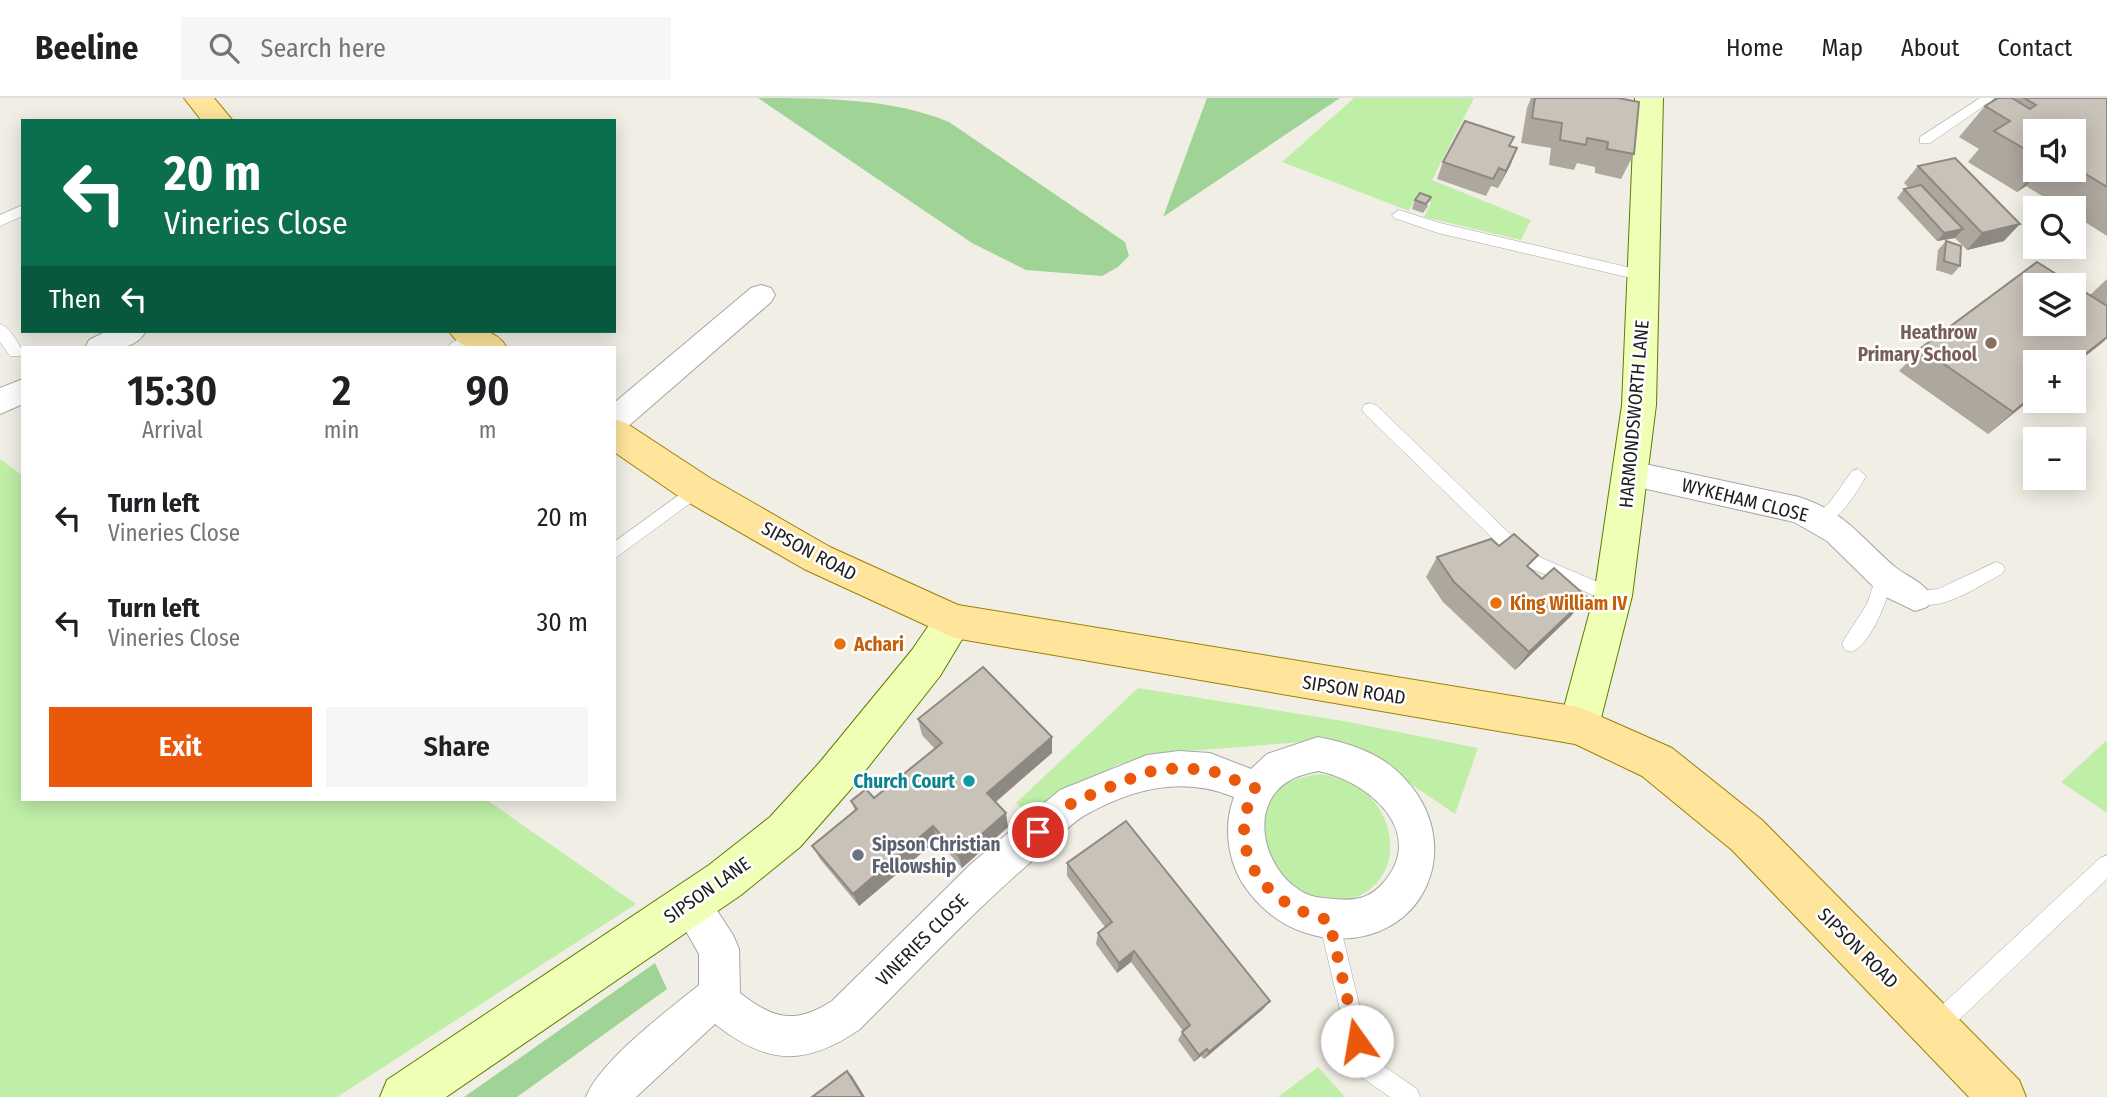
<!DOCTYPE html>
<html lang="en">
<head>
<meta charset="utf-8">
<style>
  :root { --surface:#fff; --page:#f6f6f6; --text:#202124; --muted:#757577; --line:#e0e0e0; --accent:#ea580c }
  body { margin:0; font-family:"Fira Sans Condensed",sans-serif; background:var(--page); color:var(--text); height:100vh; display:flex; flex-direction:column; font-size:26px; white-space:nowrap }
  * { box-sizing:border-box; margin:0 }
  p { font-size:23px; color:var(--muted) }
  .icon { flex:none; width:38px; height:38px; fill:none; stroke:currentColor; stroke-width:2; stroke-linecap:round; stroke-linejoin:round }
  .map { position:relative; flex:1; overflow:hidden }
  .side { position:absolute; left:21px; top:248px; width:595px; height:455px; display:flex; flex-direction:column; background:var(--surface); border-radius:0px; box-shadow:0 4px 18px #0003 }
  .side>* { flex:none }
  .top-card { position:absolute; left:21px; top:21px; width:595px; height:214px; border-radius:0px; box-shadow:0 4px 18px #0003; background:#0b6e4f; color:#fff; overflow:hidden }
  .controls { position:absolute; left:2023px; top:21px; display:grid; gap:14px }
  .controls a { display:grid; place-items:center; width:63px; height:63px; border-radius:0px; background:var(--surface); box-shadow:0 4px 18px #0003; font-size:35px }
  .pin { position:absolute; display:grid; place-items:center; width:60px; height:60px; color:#fff; margin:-30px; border:4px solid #fff; border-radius:50%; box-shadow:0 2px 7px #0007 }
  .me { position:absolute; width:77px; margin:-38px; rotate:347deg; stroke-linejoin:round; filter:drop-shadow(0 0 5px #0008) }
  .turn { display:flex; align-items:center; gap:24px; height:147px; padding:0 28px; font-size:32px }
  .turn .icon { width:91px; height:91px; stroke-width:2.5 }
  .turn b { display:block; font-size:49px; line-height:60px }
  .then { display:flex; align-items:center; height:66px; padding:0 28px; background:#0003; gap:14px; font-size:26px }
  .eta { display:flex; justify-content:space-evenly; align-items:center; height:119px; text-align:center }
  .eta b { font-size:42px; font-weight:600; line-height:49px }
  .action { display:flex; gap:14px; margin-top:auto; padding:14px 28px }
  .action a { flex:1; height:80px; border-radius:0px; background:var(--accent); color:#fff; font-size:28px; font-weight:600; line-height:80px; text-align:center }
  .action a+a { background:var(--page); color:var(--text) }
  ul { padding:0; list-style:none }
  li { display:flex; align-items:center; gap:21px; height:105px; padding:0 28px }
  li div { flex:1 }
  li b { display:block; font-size:26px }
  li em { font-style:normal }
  header { display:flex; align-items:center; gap:42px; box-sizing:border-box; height:98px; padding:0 35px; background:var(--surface); border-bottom:2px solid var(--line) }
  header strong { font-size:33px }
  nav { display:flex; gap:38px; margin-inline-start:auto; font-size:24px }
  .search { width:490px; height:63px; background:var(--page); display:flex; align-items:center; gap:18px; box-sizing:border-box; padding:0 24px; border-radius:0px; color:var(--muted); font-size:26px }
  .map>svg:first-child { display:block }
  .grass { fill:#bfefa7 }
  .forest { fill:#9fd496 }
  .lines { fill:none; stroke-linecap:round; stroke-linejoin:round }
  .lane-casing { stroke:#a7a7a7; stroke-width:1 }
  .street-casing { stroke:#a7a7a7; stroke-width:2 }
  .secondary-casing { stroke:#5c7d00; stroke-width:2 }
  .primary-casing { stroke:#9b8100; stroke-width:2 }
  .lane { fill:#fff; fill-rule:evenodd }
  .street { fill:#fff; fill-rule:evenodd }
  .secondary { fill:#efffb5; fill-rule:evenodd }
  .primary { fill:#ffe49c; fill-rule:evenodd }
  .wall { fill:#ada79e; fill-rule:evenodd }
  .shaded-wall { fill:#8d8881 }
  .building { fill:#c9c2b8; stroke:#8d8881; stroke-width:2; fill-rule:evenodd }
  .route { stroke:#ea580c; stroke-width:12; stroke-dasharray:0 21.6 }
  .education-dot { fill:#8d6e63; stroke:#fff; stroke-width:2.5 }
  .food-dot { fill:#e8710a; stroke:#fff; stroke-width:2.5 }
  .culture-dot { fill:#0f9aa8; stroke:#fff; stroke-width:2.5 }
  .worship-dot { fill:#6b7280; stroke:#fff; stroke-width:2.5 }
  .labels { text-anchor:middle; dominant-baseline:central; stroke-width:5; stroke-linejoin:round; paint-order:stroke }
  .education-label { font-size:19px; font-weight:bold; fill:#785e54; stroke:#fff; text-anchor:end }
  .street-label { font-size:19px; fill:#202020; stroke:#fff }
  .food-label { font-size:19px; font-weight:bold; fill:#c56008; stroke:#fff; text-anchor:start }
  .culture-label { font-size:19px; font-weight:bold; fill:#0d838f; stroke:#fff; text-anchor:end }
  .worship-label { font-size:19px; font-weight:bold; fill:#5b616d; stroke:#fff; text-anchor:start }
</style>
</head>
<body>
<header>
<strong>Beeline</strong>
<div class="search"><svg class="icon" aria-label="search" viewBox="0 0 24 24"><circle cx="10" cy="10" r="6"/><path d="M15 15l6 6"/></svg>Search here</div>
<nav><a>Home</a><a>Map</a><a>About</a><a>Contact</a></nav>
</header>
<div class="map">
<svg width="2107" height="999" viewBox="0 0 2107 999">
  <rect width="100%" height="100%" fill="#f1efe5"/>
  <g class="grass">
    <polygon points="1354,0 1474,0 1432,82 1531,122 1521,142 1424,119 1431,105 1416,100 1409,113 1282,64"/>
    <polygon points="0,361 23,378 23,702 487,702 636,806 337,999 0,999"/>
    <polygon points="1138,590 1349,624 1478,650 1455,716 1355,648 1316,643 1175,654 1119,666 1027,715 1016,705"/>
    <polygon points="2107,642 2107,715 2061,684"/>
    <path d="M1321 676C1335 679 1348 681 1360 690 1394 715 1404 769 1366 794 1331 817 1291 795 1268 765 1264 759 1264 748 1262 740 1256 698 1282 680 1321 676Z"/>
    <polygon points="1318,969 1345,999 1278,999"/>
  </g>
  <g class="forest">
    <path d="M758 0C820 0 891 0 949 24L1125 144 1129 158 1118 169 1102 178 1026 172 972 145Z"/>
    <polygon points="1207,0 1340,0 1163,119"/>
    <polygon points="655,865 667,891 517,999 464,999"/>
  </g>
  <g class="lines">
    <defs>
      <g id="lane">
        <polygon points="1980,0 1996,0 1930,45 1920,45 1920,39"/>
        <polygon points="23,107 23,118 0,128 0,117"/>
        <polygon points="1399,112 1440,125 1644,173 1651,178 1644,183 1438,135 1394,120 1392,117"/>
        <path d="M0 226C10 229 18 245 23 254L20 258H10L0 244Z"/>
        <path d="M472 233 478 234 481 238C472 251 461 250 447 250L450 246Z"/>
        <polygon points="1370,305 1376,307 1530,455 1619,493 1622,498 1619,503 1613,506 1607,503 1518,465 1364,315 1362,311 1364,307"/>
        <path d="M1858 371 1866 378C1858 393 1834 433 1814 426L1812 421 1830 404 1852 373Z"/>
        <polygon points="697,384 705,391 703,396 614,461 614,444"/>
        <path d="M1996 464 2002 466 2005 471 2002 476C1974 490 1941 516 1909 504L1906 499 1909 494 1938 491Z"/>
        <path d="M1883 474 1889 476 1892 481C1888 501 1871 547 1851 554L1845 552 1842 546 1845 540 1867 506 1877 476Z"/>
        <polygon points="2107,757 2107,781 1944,936 1936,939 1928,936 1925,928 1928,920 2100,760"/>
        <polygon points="1329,813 1336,816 1339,823 1372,960 1417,991 1420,999 1390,999 1355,975 1319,823 1322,816"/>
      </g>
      <g id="street">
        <polygon points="761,187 771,190 775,197 771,204 625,331 614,335 614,305 751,190"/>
        <path d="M107 233H146C134 255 106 250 85 250L89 242Z"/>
        <polygon points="23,281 23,306 0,316 0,290"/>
        <path d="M1631 363 1799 399C1847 415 1859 438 1895 469 1908 479 1924 484 1932 499L1927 509 1915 513 1882 497 1827 443 1794 424 1620 385 1615 376 1620 367Z"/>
        <path d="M1318 639C1349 645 1381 655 1403 679 1469 746 1424 849 1329 840 1297 836 1272 822 1252 798 1228 771 1222 731 1234 699 1183 678 1135 690 1087 716 1070 725 1054 744 1039 757 975 811 919 872 860 931 805 969 767 967 715 926L636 999H586C601 962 667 913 699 887V856L670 805 675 791 689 786 703 791 733 837 739 851 740 895C773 921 795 927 832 903L972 765 1060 692 1147 657 1179 653 1210 655 1251 671 1267 656ZM1318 673C1369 683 1428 734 1383 785 1369 801 1355 803 1335 801 1320 800 1307 799 1295 789 1261 763 1249 704 1292 681 1300 677 1310 675 1318 673Z"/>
      </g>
      <g id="secondary">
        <polygon points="1635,0 1663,0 1656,307 1632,498 1599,628 1593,641 1579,647 1565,641 1559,628 1594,498 1622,307"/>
        <polygon points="954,506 968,511 973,523 940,578 850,692 800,749 741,797 446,999 380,999 387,982 709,767 770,719 820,664 912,552 940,511"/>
      </g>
      <g id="primary">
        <polygon points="184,0 214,0 233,23 202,23"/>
        <path d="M449 233C472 232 495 228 507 250 484 251 462 255 449 233Z"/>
        <polygon points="614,321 626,325 710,380 830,449 958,507 1579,609 1672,650 1762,722 2019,982 2026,999 1969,999 1732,752 1642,678 1575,646 954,540 804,471 684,402 614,354"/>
      </g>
    </defs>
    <use href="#lane" class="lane-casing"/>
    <use href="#street" class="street-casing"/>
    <use href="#secondary" class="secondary-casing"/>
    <use href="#primary" class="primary-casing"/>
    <use href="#lane" class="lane"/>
    <use href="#street" class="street"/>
    <use href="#secondary" class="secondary"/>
    <use href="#primary" class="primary"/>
  </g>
  <g class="wall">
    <polygon points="1531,0 1618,0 1634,56 1621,81 1595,75 1595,69 1577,65 1574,72 1549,67 1551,50 1521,45 1527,10"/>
    <path d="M1994 0H2107V138L2074 117V110H2062L2026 88 2017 94 1968 64 1979 51 1959 39 1985 8 1991 4ZM2035 33H2074V72H2035Z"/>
    <polygon points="1510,48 1517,50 1510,68 1498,90 1491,88 1486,98 1437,81 1443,64"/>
    <polygon points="1918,68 2004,143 1967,152 1955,140 1937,143 1897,100 1904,91 1909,90 1904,85"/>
    <polygon points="1420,95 1428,108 1423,115 1412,111 1415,102"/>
    <polygon points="1946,143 1960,168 1952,177 1936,172 1938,152"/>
    <polygon points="2107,181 2107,240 2074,267 2035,264 2035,298 1988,336 1899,273 1921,250 2090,197"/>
    <polygon points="1499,448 1529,469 1571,518 1515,572 1443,504 1426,479 1437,459"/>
    <polygon points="918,621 1052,655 996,704 1008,729 962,770 937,742 859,808 820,761 812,748 855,713 851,703 874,700 935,651 922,637"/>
    <polygon points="1067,765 1270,903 1262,912 1204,961 1201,958 1194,964 1178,942 1183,933 1131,864 1117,875 1096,846 1098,835 1105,829 1067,778"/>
  </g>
  <g class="shaded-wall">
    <polygon points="1517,50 1510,68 1498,90 1506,73"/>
    <polygon points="2037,72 2041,72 2026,88 2017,94"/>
    <polygon points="2020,126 2004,143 1967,152 1982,135"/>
    <polygon points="1963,131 1955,140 1937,143 1944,135"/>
    <polygon points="2107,239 2107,240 2102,245 2074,267 2074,265"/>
    <polygon points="2035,296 2035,298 1988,336 2013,314"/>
    <polygon points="1587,499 1571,518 1515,572 1529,554"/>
    <polygon points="1052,639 1052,655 989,709 987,695"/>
    <polygon points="1006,715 1008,729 962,770 958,757"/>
    <polygon points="933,728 937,742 859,808 853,796"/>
    <polygon points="1134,853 1131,864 1117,875 1119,865"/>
    <polygon points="1270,903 1262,912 1204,961 1209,954"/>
    <polygon points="1207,951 1201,958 1194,964 1199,957"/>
    <polygon points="847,973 852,978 865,999 863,999"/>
  </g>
  <g class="building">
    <polygon points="1535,0 1618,0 1639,4 1634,56 1607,51 1608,44 1587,40 1586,47 1560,42 1562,25 1532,20"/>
    <polygon points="1998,0 2012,0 2030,11 2036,7 2024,0 2107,0 2107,89 2074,69 2074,33 2035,33 2035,57 1994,33 2010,23 1985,8"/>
    <polygon points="1465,23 1514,39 1509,48 1517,50 1506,73 1499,70 1493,81 1443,64"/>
    <polygon points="1955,60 2020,126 1982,135 1918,68"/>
    <polygon points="1921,87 1963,131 1944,135 1904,91"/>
    <polygon points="1420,95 1431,99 1426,106 1415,102"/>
    <polygon points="1946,143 1961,148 1960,168 1944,163"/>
    <path d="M2037 164 2107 208V239L2074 265V264H2035V296L2013 314 1921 250ZM2035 187H2074V226H2035Z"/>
    <polygon points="1514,436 1538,457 1527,468 1542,481 1554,470 1587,499 1529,554 1454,484 1437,459 1491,441 1499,448"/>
    <polygon points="983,569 1052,639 987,695 1006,715 958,757 933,728 853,796 812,748 857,711 851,703 866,691 874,700 942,645 918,621"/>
    <polygon points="1126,723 1270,903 1209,954 1207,951 1199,957 1182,934 1190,927 1134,853 1119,865 1098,835 1112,824 1067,765"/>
    <polygon points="847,973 863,999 812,999"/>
  </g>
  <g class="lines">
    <path class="route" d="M1038 734 1073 704 1147 674 1179 670 1210 672 1255 690C1223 754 1265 808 1329 822L1357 943"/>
  </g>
  <circle class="education-dot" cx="1991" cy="245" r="7"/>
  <g class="food-dot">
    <circle cx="1496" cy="505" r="7"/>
    <circle cx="840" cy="546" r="7"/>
  </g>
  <circle class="culture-dot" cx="969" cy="683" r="7"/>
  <circle class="worship-dot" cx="858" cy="757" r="7"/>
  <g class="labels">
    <g class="education-label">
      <text x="1977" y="234">Heathrow<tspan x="1977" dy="22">Primary School</tspan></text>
    </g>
    <g class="street-label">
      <text transform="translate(1634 316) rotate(-85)">HARMONDSWORTH LANE</text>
      <text transform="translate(1745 402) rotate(14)">WYKEHAM CLOSE</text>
      <text transform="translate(809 453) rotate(28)">SIPSON ROAD</text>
      <text transform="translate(1354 592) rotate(9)">SIPSON ROAD</text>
      <text transform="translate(707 792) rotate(-35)">SIPSON LANE</text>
      <text transform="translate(922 842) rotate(-45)">VINERIES CLOSE</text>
      <text transform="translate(1858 850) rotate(45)">SIPSON ROAD</text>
    </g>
    <g class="food-label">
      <text x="1510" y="505">King William IV</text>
      <text x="854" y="546">Achari</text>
    </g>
    <g class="culture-label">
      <text x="955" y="683">Church Court</text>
    </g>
    <g class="worship-label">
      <text x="872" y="746">Sipson Christian<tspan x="872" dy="22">Fellowship</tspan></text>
    </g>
  </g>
</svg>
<div class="controls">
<a><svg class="icon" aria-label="sound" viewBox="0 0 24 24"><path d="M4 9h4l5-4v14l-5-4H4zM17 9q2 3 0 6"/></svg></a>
<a><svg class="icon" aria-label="search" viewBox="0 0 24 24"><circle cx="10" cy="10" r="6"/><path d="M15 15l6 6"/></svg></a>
<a><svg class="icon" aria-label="layers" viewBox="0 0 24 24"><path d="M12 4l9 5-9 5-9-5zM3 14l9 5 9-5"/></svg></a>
<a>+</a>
<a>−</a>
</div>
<div class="pin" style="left:1038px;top:734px;background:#d93025"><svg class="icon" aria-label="arrive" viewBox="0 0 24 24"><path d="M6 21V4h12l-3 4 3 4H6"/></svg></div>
<svg class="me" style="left:1357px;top:943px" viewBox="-20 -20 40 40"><circle r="19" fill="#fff"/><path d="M0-13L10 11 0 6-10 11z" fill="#ea580c"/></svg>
<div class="top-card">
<div class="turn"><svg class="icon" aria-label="left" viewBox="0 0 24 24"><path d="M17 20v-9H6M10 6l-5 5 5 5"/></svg><div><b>20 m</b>Vineries Close</div></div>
<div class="then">Then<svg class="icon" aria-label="left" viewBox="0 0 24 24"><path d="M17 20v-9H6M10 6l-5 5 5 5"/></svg></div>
</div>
<section class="side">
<div class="eta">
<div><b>15:30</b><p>Arrival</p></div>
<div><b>2</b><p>min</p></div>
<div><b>90</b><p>m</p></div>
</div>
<ul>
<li><svg class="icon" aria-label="left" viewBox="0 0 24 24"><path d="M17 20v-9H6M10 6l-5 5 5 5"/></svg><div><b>Turn left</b><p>Vineries Close</p></div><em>20 m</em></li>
<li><svg class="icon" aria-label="left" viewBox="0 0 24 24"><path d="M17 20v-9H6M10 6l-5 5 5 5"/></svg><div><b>Turn left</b><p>Vineries Close</p></div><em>30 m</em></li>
</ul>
<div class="action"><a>Exit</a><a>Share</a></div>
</section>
</div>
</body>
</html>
